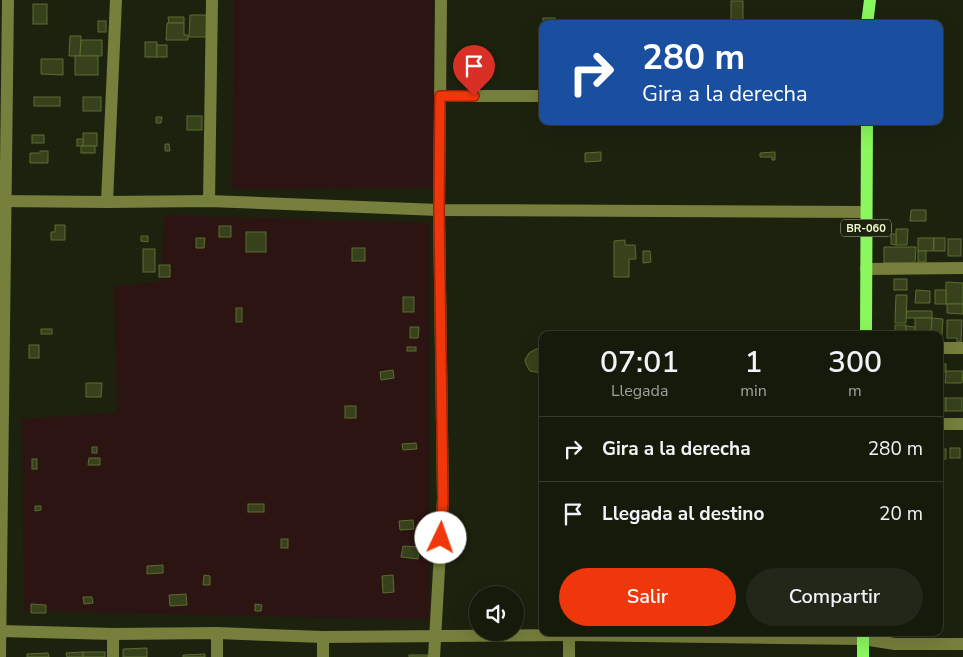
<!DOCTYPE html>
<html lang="es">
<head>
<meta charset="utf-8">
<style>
  :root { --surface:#161a0b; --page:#232719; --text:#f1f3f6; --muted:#9ea19d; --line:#35382c; --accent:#f0370b }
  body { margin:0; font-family:"Nunito Sans",sans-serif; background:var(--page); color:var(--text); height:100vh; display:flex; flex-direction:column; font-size:19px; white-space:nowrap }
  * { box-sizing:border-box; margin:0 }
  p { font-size:16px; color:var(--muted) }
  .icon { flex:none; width:28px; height:28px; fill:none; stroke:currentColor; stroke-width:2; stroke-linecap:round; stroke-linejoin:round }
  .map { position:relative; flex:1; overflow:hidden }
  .sheet { position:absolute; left:539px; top:331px; width:404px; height:305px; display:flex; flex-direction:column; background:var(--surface); border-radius:10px; box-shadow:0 5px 20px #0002,0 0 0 1px var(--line) }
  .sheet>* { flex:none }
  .hud { position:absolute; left:539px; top:20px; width:404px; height:105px; border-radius:10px; box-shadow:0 5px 20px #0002,0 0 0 1px var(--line); background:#1a4fa0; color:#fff; overflow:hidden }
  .tools { position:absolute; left:469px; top:586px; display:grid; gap:10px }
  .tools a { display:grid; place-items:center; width:55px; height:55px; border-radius:50%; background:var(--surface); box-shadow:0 5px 20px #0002,0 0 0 1px var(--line); font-size:25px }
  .pin { position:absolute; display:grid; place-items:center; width:42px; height:42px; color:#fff; margin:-51px -21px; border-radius:50% 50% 50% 0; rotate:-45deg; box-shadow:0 0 5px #0007 }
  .pin .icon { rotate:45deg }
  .me { position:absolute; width:55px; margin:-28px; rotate:3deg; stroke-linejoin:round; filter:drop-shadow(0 0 4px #0008) }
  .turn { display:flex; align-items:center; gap:18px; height:105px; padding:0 20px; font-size:22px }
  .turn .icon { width:65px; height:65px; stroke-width:2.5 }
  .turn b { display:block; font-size:35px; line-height:42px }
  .eta { display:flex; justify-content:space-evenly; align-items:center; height:85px; text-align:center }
  .eta b { font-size:30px; font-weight:600; line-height:35px }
  .action { display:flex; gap:10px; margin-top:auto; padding:10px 20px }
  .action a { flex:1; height:58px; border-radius:30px; background:var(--accent); color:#fff; font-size:20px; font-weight:600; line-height:58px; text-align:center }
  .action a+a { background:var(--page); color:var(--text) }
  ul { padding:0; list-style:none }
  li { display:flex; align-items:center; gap:15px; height:65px; padding:0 20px; border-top:1px solid var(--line) }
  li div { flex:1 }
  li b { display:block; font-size:19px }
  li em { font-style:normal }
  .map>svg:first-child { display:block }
  .green { fill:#2c1412 }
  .building { fill:#37421c; stroke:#5b6d2f }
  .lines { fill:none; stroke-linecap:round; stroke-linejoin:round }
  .minor { stroke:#767f3c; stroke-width:12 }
  .major { stroke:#8af75e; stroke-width:12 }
  .route-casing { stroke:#9c2407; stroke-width:12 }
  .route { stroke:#f0370b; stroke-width:9 }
  .labels { text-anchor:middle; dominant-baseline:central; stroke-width:5; stroke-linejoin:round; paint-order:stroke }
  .shield { fill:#1d220f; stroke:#b4bb98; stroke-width:1 }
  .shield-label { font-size:11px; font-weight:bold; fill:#f4fdd2 }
</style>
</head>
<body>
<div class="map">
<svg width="963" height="657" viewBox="0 0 963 657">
  <rect width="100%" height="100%" fill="#1d220f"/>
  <g class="green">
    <polygon points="234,0 434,0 433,188 232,189"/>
    <polygon points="164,215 430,223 429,620 24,611 22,419 117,413 114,286 161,281"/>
  </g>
  <g class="building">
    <rect x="731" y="1" width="12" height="23"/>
    <rect x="33" y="4" width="14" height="20"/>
    <polygon points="190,15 208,15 208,37 189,37"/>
    <polygon points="168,17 184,17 184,23 169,23"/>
    <rect x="543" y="18" width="12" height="6"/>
    <rect x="98" y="21" width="8" height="11"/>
    <polygon points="167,23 184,23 184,35 188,35 188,40 166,40"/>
    <polygon points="70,36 81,36 80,56 69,56"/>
    <polygon points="81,40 102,40 102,56 80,56"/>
    <rect x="145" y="42" width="12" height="15"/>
    <rect x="157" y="45" width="10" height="12"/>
    <rect x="75" y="56" width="23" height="19"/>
    <polygon points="41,59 63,59 63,75 41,74"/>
    <rect x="34" y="97" width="26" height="9"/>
    <rect x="83" y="97" width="18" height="14"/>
    <rect x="187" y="116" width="15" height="14"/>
    <polygon points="156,117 162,117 161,123 156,123"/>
    <rect x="83" y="133" width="14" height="13"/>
    <rect x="32" y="135" width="12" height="8"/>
    <rect x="77" y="139" width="6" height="7"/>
    <polygon points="165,144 169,144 170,151 165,151"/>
    <rect x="81" y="146" width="14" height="7"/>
    <polygon points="40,151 48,151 48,163 30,163 30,153 40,153"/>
    <polygon points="601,152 601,161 585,162 585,153"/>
    <polygon points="775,152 775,160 772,160 772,157 760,157 760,153"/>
    <polygon points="911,210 926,210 926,221 910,221"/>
    <polygon points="55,225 65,225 65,240 51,240 51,232 55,232"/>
    <rect x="219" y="226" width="12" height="11"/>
    <polygon points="896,229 908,229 907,245 896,245"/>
    <rect x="246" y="232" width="20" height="20"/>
    <polygon points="891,234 896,234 896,245 891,244"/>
    <polygon points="141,236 148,236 148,242 141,241"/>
    <polygon points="196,238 205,238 204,248 196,248"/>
    <polygon points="918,238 934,238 933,251 918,251"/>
    <rect x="934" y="238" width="11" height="13"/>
    <rect x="948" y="239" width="13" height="17"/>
    <polygon points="625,240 625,245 635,245 636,259 629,259 629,277 614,277 614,241"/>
    <polygon points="884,247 916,247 915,263 884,263"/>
    <rect x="352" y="248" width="13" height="13"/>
    <rect x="143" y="249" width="12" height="23"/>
    <polygon points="643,251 650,251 651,262 643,263"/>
    <rect x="918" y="251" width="8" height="11"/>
    <rect x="159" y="265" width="11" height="12"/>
    <rect x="894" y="279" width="13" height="11"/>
    <polygon points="946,282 963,283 963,304 946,304"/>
    <polygon points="916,290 930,291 930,303 915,303"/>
    <rect x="935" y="290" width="11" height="14"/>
    <polygon points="896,295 907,295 906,323 895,323"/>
    <rect x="403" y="297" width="11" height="15"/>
    <polygon points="947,304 963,304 963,314 947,313"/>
    <rect x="236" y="308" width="6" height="14"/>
    <polygon points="907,311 932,311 932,318 906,318"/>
    <polygon points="915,318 932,318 931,335 915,335"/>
    <polygon points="932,318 943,319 942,335 931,335"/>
    <polygon points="947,320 962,320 961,342 957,342 957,338 947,338"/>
    <rect x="895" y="325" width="11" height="10"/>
    <polygon points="906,326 915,327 915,335 906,335"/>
    <polygon points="410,327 419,327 418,338 410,338"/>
    <rect x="41" y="329" width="11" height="5"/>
    <rect x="29" y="345" width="10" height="13"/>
    <rect x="407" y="347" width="9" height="4"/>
    <polygon points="536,349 542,349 542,373 530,371 526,364 525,360 529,353"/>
    <rect x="939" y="364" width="7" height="8"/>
    <polygon points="393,370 394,378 381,380 380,372"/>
    <polygon points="946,371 963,371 962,383 945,383"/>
    <polygon points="86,383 102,383 101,397 86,397"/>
    <rect x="939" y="398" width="7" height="13"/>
    <rect x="946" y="398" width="16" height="13"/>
    <rect x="345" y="406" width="11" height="12"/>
    <polygon points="416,443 417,449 403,450 402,444"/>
    <rect x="92" y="447" width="5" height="6"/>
    <rect x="950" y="448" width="10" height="10"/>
    <rect x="939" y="449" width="7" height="10"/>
    <polygon points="89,458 100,458 100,465 88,465"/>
    <rect x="32" y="459" width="5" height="10"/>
    <rect x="248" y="504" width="16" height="8"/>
    <polygon points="35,506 41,506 41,510 35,511"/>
    <polygon points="413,520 414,529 400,530 399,521"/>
    <rect x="281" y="539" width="7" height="9"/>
    <polygon points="403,546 420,547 418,559 401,557"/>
    <polygon points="163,565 163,573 147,574 147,566"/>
    <polygon points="204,575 210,576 210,585 203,585"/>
    <polygon points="393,575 394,592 383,593 382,576"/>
    <polygon points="186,594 187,605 170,606 169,595"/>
    <polygon points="83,597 92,597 93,603 84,604"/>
    <polygon points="31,604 46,605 46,613 31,613"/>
    <polygon points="255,604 262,605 261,611 255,611"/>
    <polygon points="147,648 147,657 123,657 123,649"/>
    <polygon points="83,652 83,657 67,657 66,653"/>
    <rect x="83" y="652" width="22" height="5"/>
    <polygon points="48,653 49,657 27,657 27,654"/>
    <polygon points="205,654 205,657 183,657 183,655"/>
    <rect x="409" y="655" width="19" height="2"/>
  </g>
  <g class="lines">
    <g class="minor">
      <polyline points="440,96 542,96"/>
      <polyline points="0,201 107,202 209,201 439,210 866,212"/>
      <polyline points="209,201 212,0"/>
      <polyline points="107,202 116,0"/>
      <polyline points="866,269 963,268"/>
      <polyline points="939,348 963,348"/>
      <polyline points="939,424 963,424"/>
      <polyline points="0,631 113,634 217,633 323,637 569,635 863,639 895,644 963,644"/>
      <polyline points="113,634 113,657"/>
      <polyline points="323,637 323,657"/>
      <polyline points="0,657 8,0"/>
      <polyline points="217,657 217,633"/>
      <polyline points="434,657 443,499 439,210 441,0"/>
      <polyline points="569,657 569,635"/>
    </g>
    <g class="major">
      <polyline points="867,24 870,0"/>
      <polyline points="866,335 867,121"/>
      <polyline points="863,657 863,632"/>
    </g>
  </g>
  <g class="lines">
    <defs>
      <polyline id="route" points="441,538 443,499 439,210 440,96 474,96"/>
    </defs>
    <use href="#route" class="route-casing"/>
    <use href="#route" class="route"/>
  </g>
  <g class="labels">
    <rect class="shield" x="841" y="219.5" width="50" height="17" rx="4"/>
    <g class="shield-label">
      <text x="866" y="228">BR-060</text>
    </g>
  </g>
</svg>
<div class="tools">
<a><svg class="icon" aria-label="sound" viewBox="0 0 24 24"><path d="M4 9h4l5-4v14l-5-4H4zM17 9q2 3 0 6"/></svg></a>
</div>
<div class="pin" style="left:474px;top:96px;background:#d93025"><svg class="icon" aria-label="arrive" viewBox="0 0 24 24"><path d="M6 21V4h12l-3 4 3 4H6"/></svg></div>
<svg class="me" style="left:441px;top:538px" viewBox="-20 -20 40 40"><circle r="19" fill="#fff"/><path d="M0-13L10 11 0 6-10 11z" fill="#f0370b"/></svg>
<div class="hud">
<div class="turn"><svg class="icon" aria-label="right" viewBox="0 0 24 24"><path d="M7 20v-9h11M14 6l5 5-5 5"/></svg><div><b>280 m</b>Gira a la derecha</div></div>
</div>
<section class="sheet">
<div class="eta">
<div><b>07:01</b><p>Llegada</p></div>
<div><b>1</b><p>min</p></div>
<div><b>300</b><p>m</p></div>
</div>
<ul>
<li><svg class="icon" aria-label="right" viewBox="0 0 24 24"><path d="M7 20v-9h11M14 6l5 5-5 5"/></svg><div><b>Gira a la derecha</b></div><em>280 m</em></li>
<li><svg class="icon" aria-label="arrive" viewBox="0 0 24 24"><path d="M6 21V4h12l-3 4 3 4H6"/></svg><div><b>Llegada al destino</b></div><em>20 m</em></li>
</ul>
<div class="action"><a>Salir</a><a>Compartir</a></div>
</section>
</div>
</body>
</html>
